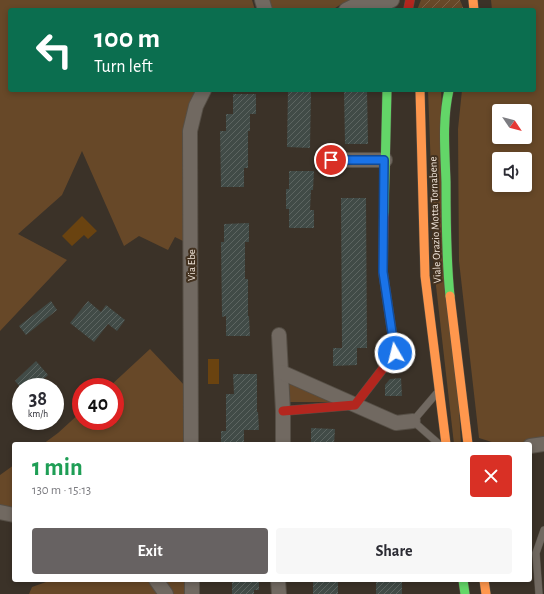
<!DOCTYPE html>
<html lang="en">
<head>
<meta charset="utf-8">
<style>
  :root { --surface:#fff; --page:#f7f7f7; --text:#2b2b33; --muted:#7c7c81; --accent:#676262 }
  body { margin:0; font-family:"Alegreya Sans",sans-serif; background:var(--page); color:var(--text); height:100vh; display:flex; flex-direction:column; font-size:15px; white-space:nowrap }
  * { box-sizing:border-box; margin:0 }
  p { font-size:13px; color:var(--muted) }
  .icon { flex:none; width:22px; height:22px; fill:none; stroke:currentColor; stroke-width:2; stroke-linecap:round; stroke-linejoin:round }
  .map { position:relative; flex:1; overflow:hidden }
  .details { position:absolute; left:12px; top:442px; width:520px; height:140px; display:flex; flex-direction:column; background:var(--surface); border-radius:4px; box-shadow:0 2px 6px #0003 }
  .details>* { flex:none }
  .banner { position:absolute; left:8px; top:8px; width:528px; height:84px; border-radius:4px; box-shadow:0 2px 6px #0003; background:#0b6e4f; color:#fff; overflow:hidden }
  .needle { width:26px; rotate:125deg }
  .buttons { position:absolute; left:492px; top:104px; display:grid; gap:8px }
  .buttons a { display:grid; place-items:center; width:40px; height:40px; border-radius:4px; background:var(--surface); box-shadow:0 2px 6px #0003; font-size:20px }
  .speed { position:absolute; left:12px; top:378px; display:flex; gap:8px; font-size:20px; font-weight:700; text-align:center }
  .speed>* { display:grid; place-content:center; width:52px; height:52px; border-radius:50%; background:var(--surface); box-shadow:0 2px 6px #0003; line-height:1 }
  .speed small { font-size:10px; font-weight:400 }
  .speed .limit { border:6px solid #d22; background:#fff; color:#111 }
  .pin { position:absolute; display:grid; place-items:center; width:34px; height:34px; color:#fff; margin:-17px; border:2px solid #fff; border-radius:50%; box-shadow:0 1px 4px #0007 }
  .me { position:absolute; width:44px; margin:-22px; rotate:352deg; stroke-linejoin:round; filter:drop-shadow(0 0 3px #0008) }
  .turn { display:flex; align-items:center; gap:14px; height:84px; padding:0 20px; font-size:18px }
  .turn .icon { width:52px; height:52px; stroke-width:2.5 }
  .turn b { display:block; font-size:28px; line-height:34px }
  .round { display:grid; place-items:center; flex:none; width:42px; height:42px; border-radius:4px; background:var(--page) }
  .overview { display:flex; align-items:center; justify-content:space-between; height:68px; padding:0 20px }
  h1 { font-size:24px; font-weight:700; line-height:30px; color:#1e9e55 }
  .cta { display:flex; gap:8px; margin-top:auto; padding:8px 20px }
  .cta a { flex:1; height:46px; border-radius:4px; background:var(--accent); color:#fff; font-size:16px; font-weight:700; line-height:46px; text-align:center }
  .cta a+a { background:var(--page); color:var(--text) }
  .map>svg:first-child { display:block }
  .grass { fill:#674828; fill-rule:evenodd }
  .garden { fill:url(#garden-furrows) }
  .water { fill:#6a4310 }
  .building { fill:url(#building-hatch) }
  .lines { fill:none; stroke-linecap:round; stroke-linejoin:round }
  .lane-casing { stroke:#564f46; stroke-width:8 }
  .street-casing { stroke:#564f46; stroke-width:16 }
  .fast-casing { stroke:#564f46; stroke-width:10 }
  .slow-casing { stroke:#564f46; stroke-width:10 }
  .jam-casing { stroke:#564f46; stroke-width:10 }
  .lane { stroke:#716961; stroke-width:7 }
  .street { stroke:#716961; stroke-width:14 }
  .fast { stroke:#63d668; stroke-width:9 }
  .slow { stroke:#ff974d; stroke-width:9 }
  .jam { stroke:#b3261e; stroke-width:9 }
  .route-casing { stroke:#114b97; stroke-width:10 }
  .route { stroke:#1a73e8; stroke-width:7 }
  .labels { text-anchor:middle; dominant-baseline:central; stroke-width:4; stroke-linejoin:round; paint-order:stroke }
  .street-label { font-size:11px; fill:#f0e5da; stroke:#433220 }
</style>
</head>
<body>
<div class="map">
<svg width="544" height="594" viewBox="0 0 544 594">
  <defs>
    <pattern id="garden-furrows" width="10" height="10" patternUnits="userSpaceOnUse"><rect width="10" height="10" fill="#674828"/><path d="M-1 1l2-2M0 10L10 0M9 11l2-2" fill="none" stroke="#7d6247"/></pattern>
    <pattern id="building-hatch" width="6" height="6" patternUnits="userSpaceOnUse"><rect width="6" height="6" fill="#414b47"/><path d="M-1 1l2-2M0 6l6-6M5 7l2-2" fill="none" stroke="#5d6561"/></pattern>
  </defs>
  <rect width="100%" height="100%" fill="#3b3228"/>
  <g class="grass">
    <polygon points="0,0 252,0 255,10 10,10 10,90 197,90 192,98 186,122 185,242 175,237 168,250 139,236 124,246 82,151 62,195 18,234 67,260 0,331"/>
    <polygon points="269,0 353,0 343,3 332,10 272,10"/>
    <path d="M491 0H544V439L510 444H498L479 438 459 261 458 129 462 90H534V10H492ZM499 111H525V137H499ZM499 159H525V185H499Z"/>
    <polygon points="428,90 441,90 461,444 454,444 435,277"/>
    <polygon points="150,349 185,386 186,444 43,444 58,433 81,412 81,421 115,421 115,387 109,387"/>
    <polygon points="292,383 335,402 289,402 288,386 290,384"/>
    <polygon points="14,465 14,511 0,508 0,475"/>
    <polygon points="46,580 149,580 160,594 29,594 32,587 46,582"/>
    <polygon points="162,580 186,580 186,594 173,594"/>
  </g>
  <polygon class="garden" points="421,0 460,0 464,10 417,10"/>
  <g class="water">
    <polygon points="82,216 97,231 88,239 84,235 72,246 62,236"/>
    <rect x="208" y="359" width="11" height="25"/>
  </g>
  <g class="building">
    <polygon points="288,90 311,90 310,148 287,147"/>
    <polygon points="344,90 367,90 368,144 345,144"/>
    <polygon points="233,94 256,94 256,114 250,114 250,131 248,131 248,168 244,168 244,187 221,187 220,131 226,131 226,114 233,114"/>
    <polygon points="289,171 314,171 313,190 311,190 310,210 314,210 314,228 289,228 289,209 286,209 286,189 289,189"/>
    <polygon points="341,198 366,198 367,348 357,348 357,365 333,366 333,348 342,348"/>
    <polygon points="249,223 249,242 245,242 245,279 248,279 248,316 249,316 250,336 226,336 226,316 222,317 221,242 224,242 224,224"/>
    <polygon points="51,301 57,310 26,335 19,326"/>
    <polygon points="88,301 101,312 106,305 125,320 117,331 108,324 94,342 70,323"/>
    <polygon points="36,361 48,375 35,387 20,387 15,381"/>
    <polygon points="233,374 257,374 257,412 258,412 259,430 244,430 244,444 221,444 221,431 226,431 226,394 234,394"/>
    <polygon points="401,378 402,396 385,396 385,385 390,379"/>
    <polygon points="311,428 335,429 334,444 311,444"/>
    <polygon points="232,580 259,580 259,590 254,590 254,594 232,594"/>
    <rect x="313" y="580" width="25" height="14"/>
    <polygon points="376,580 402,581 402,594 376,594"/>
  </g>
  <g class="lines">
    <defs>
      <g id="lane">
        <polyline points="436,394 413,421 439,444"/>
        <polyline points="539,594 536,553 544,530"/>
      </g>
      <g id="street">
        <polyline points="262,0 265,10"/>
        <polyline points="346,10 358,4 388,2 392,0"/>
        <polyline points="331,160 385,160"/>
        <polyline points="279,335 283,411 283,444"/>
        <polyline points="281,372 396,423 413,421"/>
        <polyline points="191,444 190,131 196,106 204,90"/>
        <polyline points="530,446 544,444"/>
        <polyline points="0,512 14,515"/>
        <polyline points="156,580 166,594"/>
        <polyline points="192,580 192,594"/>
        <polyline points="278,580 279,594"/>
      </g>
      <g id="fast">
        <path d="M449 90C442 120 445 152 446 182 446 220 446 258 450 296"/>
        <polyline points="384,215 387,90"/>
        <polyline points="463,580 465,594"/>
      </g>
      <g id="slow">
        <polyline points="473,0 474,10"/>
        <polyline points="420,90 425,276 446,444"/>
        <polyline points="450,296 468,444"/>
        <polyline points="484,580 486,594"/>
      </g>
      <g id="jam">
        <polyline points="408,10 410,0"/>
        <polyline points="283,411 355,405 395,353 383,272 384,215"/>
      </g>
    </defs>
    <use href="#lane" class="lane-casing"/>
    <use href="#street" class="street-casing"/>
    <use href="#fast" class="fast-casing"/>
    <use href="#slow" class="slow-casing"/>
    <use href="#jam" class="jam-casing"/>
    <use href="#lane" class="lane"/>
    <use href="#street" class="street"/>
    <use href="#fast" class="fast"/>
    <use href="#slow" class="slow"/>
    <use href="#jam" class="jam"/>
  </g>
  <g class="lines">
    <defs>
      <polyline id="route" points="331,160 384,160 383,272 395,353"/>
    </defs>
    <use href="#route" class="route-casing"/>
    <use href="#route" class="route"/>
  </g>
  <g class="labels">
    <g class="street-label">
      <text transform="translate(435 220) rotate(-92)">Viale Orazio Motta Tornabene</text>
      <text transform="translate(191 265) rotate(-90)">Via Ebe</text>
    </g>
  </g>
</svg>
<div class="buttons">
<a><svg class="needle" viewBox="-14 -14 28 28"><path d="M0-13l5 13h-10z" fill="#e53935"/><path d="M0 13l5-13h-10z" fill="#7c7c81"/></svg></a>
<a><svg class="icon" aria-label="sound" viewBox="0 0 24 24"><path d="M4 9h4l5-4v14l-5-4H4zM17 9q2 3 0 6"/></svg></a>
</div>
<div class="speed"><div>38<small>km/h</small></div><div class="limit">40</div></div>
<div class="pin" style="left:331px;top:160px;background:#d93025"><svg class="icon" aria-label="arrive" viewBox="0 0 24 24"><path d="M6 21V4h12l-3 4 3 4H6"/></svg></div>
<svg class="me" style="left:395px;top:353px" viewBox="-20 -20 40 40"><circle r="17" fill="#1a73e8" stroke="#fff" stroke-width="3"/><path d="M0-11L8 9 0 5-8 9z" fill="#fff"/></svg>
<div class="banner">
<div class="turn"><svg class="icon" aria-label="left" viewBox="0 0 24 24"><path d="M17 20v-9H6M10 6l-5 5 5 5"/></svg><div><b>100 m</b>Turn left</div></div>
</div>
<section class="details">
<div class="overview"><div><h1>1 min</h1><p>130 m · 15:13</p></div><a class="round" style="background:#d93025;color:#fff"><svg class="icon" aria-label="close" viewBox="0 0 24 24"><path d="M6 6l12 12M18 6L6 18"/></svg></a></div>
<div class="cta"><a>Exit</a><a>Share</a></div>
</section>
</div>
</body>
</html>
